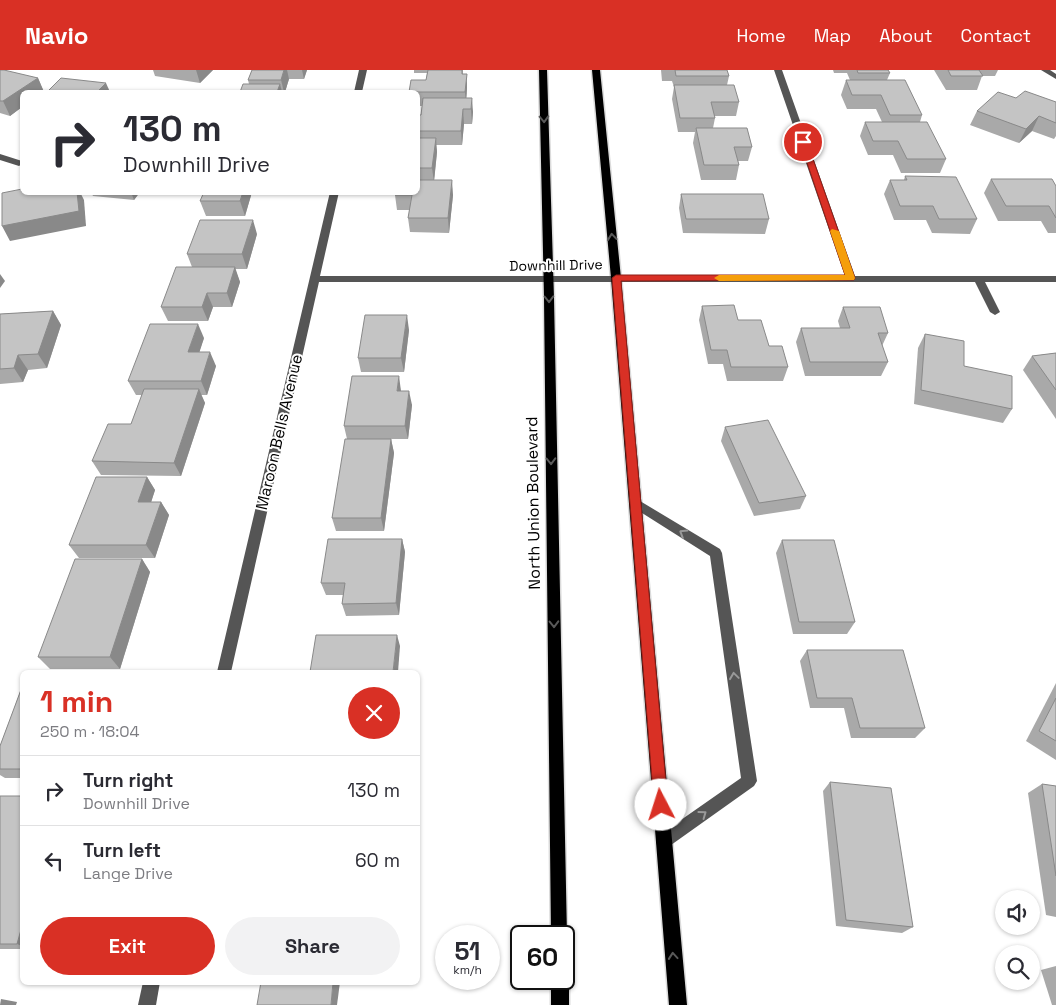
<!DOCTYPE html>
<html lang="en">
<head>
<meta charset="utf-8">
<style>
  :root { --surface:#fff; --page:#f2f2f3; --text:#2b2b33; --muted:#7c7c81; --line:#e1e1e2; --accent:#d93025 }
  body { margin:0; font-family:"Space Grotesk",sans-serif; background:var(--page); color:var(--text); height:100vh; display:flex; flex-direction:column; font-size:19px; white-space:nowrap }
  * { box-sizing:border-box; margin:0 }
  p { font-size:16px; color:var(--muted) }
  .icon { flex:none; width:28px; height:28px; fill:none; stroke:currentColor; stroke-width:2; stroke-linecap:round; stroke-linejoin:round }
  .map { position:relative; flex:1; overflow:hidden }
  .details { position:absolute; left:20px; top:600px; width:400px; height:315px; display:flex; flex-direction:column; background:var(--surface); border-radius:8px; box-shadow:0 1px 4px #0004 }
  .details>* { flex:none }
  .guide { position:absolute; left:20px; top:20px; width:400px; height:105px; border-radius:8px; box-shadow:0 1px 4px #0004; background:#fff; color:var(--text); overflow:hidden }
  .tools { position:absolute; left:995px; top:820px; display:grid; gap:10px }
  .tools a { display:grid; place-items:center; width:45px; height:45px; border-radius:50%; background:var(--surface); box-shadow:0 1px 4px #0004; font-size:25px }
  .speed { position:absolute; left:435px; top:855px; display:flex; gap:10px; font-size:25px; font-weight:700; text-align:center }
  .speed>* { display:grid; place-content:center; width:65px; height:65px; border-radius:50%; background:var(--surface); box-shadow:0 1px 4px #0004; line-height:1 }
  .speed small { font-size:12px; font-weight:400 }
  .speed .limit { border:2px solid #111; border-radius:8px; background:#fff; color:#111 }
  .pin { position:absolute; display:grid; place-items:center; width:42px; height:42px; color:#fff; margin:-21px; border:2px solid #fff; border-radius:50%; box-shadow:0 1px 5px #0007 }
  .me { position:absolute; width:55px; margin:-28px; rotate:355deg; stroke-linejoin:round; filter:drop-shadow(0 0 4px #0008) }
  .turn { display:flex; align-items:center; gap:18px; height:105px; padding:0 20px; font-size:22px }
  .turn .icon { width:65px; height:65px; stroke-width:2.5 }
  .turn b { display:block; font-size:35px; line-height:42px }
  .round { display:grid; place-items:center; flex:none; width:52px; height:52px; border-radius:26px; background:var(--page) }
  .head { display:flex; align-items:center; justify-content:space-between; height:85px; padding:0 20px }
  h1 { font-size:30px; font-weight:700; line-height:38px; color:var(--accent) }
  .action { display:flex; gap:10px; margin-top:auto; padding:10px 20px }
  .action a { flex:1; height:58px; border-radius:30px; background:var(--accent); color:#fff; font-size:20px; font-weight:700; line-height:58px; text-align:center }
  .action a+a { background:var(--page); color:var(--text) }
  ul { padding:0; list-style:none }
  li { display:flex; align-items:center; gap:15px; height:70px; padding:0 20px; border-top:1px solid var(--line) }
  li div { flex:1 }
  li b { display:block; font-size:19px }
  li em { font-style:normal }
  header { display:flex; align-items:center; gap:30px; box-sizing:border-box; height:70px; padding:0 25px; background:var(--accent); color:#fff }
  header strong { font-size:24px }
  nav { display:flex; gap:28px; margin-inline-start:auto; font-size:18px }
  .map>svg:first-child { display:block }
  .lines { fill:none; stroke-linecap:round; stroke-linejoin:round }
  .major-casing { stroke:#dbdbdb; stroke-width:3 }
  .minor { fill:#555; fill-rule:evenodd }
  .major { fill:#000; fill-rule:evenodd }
  .wall { fill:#a9a9a9 }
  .shaded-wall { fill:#898989 }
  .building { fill:#c4c4c4; stroke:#898989 }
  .oneway { stroke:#595959 }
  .oneway2 { stroke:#999 }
  .route { fill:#d93025; stroke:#8d1f18 }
  .slow { fill:#f59e0b }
  .labels { text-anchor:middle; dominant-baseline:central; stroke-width:4; stroke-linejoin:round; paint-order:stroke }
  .far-street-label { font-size:14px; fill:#000; stroke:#fff }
  .street-label { font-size:16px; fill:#000; stroke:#fff }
</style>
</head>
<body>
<header>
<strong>Navio</strong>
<nav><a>Home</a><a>Map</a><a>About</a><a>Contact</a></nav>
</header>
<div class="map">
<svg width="1056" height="935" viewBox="0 0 1056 935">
  <rect width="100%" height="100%" fill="#fff"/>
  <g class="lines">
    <defs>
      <g id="major">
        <polygon points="539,0 547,0 554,228 567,866 564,872 564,866 551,866 544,228"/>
        <polygon points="592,0 600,0 621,208 687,935 669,935 611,208"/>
        <polygon points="564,902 569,909 569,935 551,935 551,909 564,909"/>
      </g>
    </defs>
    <use href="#major" class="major-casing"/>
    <g class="minor">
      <polygon points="359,0 367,0 362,22 354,22"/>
      <polygon points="774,0 782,0 855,206 1056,206 1056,212 985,212 1000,242 995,245 990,242 975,212 319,212 231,602 217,602 330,122 339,122 320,206 845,206"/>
      <polygon points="1041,0 1050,0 1056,4 1056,9"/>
      <polygon points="0,84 22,91 22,94 19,96 0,90"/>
      <polygon points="635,428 720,479 722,483 757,711 754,716 664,780 658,778 656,772 658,766 741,708 710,486 631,436 629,433 631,430"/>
      <polygon points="143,912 160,912 156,935 138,935"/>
    </g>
    <use href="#major" class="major"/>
  </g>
  <g class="wall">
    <polygon points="0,0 38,8 44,22 22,22 22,37 10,46 0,43"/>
    <polygon points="153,0 213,0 200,13 155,6"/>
    <polygon points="252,0 307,0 304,9 289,9 285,22 240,22 249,14 248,10"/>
    <polygon points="414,0 463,0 463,4 467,18 466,28 473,42 472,54 464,54 462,75 436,75 437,82 434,110 453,125 449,163 410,162 408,148 410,140 397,140 395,125 418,122 418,45 421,45 422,36 418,36 418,22 409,22 426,10 427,3 414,3"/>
    <polygon points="661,0 727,0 729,6 727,15 739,32 736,46 714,46 715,48 713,58 752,77 748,91 738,91 739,95 736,110 701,110 693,73 695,62 678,62 672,29 674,17 672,11 662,11"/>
    <polygon points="833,0 888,0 890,3 887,10 922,45 920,52 946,89 940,103 901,103 893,85 868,85 860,66 865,52 882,52 876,39 847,39 841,25 846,10 850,10 847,3 834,3"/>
    <polygon points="934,0 998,0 995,6 982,6 977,20 946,20"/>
    <polygon points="1016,28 1056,32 1056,66 1054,69 1032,61 1019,73 970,55 977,41"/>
    <polygon points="905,106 977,149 970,164 932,163 926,150 894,150 884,124 890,110 904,110"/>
    <polygon points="991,109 1056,116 1056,163 1048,163 1041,151 998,151 984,123"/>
    <polygon points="91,122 140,122 134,130 93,126"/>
    <polygon points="204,122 252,122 245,146 206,146 200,131"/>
    <polygon points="681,124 769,149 765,164 683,163 679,138"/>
    <polygon points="257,164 247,199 235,199 240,212 232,237 213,237 208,251 168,251 161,237 192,197 187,184"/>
    <polygon points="702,236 738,250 769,276 788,297 783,311 727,311 723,294 708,294 699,250"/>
    <polygon points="843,237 888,263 882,276 888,292 881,306 805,306 796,272 801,258 840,258 838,251"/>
    <polygon points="53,241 61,255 47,298 28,300 23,312 0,314 0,244"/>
    <polygon points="409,260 404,302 361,302 358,288"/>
    <polygon points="925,264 1012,339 1003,353 914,334 918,278"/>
    <polygon points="204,268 199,282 216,296 207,325 201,325 205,333 181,406 101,405 92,391 131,354 142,325 136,325 128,311"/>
    <polygon points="1056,283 1056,349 1023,300 1032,286"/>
    <polygon points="401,321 412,335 408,369 391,369 394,383 384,461 336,461 332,448 347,369 344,356"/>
    <polygon points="725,357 806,426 800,439 754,446 721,371"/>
    <polygon points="147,407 155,420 151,432 161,432 169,445 155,488 79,488 69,475"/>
    <polygon points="402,469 405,482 399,545 346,546 342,534 343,525 326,525 321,513"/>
    <polygon points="782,470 855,552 847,564 793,564 776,483"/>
    <polygon points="142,489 150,502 120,599 50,599 38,587"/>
    <polygon points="807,580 925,658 915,668 851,668 844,638 810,638 800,591"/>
    <polygon points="1056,613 1056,690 1026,671"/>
    <polygon points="22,617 22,708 5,708 0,705 0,676"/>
    <polygon points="830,712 913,857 902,863 836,856 823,721"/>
    <polygon points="1042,714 1056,716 1056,847 1046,845 1028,723"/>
    <rect x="0" y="726" width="22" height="153"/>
    <polygon points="1056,896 1056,935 1052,935 1041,900"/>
  </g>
  <g class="shaded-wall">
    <polygon points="196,0 213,0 200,13"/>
    <polygon points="284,0 287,0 289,9 285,22 284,22 281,10"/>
    <polygon points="302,0 307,0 304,9"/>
    <polygon points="467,4 467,18 466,36 465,22"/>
    <polygon points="38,8 44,22 22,22 22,37 10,46 3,31"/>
    <polygon points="106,13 110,22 97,22"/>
    <polygon points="280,14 282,22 277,22"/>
    <polygon points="472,28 473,42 472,54 471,39"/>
    <polygon points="463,39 464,54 462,75 461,61"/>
    <polygon points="1039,46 1032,61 1019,73 1026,59"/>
    <polygon points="436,68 437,82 434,112 432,98"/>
    <polygon points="452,110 453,125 449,163 448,148"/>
    <polygon points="77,122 80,122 84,130 86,156 10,171 2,156"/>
    <polygon points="131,122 140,122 134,130"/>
    <polygon points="243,122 252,122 245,146 240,131"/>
    <polygon points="253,150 257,164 247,199 242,184"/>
    <polygon points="235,197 240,212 232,237 227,223"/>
    <polygon points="0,204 5,211 0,218"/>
    <polygon points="207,223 213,237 208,251 202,237"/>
    <polygon points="53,241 61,255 47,298 38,284"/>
    <polygon points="407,245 409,260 404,302 401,288"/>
    <polygon points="198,254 204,268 195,296 188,282"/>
    <polygon points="210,282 216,296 207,325 201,311"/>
    <polygon points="18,285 28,300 23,312 14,298"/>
    <polygon points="399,306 401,321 397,321"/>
    <polygon points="199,319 205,333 181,406 174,393"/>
    <polygon points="409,321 412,335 408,369 405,356"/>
    <polygon points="391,369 394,383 384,461 381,448"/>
    <polygon points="147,407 155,420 147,445 138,432"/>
    <polygon points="161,432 169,445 155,488 146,475"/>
    <polygon points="402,469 405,482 399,545 396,533"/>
    <polygon points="142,489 150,502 120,599 110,587"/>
    <polygon points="397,565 400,576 398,602 393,602"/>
    <polygon points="22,856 22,876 17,874"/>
    <polygon points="333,912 340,912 337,935 331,935"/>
    <polygon points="1,929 17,932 16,935 0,935"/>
  </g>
  <g class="building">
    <polygon points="0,0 4,0 38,8 3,31 0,31"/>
    <polygon points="252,0 284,0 281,10 248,10"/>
    <polygon points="428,0 462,0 462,4 467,4 465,22 409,22 411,10 426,10"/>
    <polygon points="675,0 727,0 729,6 676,6"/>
    <polygon points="857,0 888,0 890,3 858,3"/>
    <polygon points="948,0 979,0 983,6 951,6"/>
    <polygon points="61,8 106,13 97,22 47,22"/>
    <polygon points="846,10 905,10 922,45 890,45 881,25 852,25"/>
    <polygon points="243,14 280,14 277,22 240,22"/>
    <polygon points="674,15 734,15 739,32 711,32 715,48 680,48"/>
    <polygon points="1025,21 1056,32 1056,53 1039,46 1026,59 977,41 998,22 1016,28"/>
    <polygon points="423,28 472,28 471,39 463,39 461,61 418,61 418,45 421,45"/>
    <polygon points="865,52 927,52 946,89 907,89 898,71 873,71"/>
    <polygon points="696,58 747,58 752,77 734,77 739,95 704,95"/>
    <polygon points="418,68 436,68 432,98 418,98"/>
    <polygon points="905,106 956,107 977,149 939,149 933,136 900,136 890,110 907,110"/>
    <polygon points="991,109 1052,109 1056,116 1056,148 1049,136 1006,136"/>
    <polygon points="418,110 452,110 448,148 408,148 412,125 395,125 395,122 418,122"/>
    <polygon points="22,119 22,122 32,122 32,124 40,122 77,122 79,141 2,156 2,123"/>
    <polygon points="204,122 243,122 240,131 200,131"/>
    <polygon points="681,124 763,124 769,149 686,149"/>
    <polygon points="200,150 253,150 242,184 187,184"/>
    <polygon points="176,197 235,197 227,223 207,223 202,237 161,237"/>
    <polygon points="734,235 738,250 761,250 769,276 782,276 788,297 731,297 727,280 711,280 702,236"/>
    <polygon points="843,237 880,237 888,263 878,263 888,292 810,292 801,258 850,258"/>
    <polygon points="53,241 38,284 18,285 14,298 0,299 0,244"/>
    <polygon points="365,245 407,245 401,288 358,288"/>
    <polygon points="150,254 198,254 188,282 210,282 201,311 128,311"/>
    <polygon points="925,264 964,271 964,296 1012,306 1012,339 921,320"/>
    <polygon points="1056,283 1056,320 1032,286"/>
    <polygon points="352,306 399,306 397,321 409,321 405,356 344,356"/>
    <polygon points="144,319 199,319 174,393 92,391 108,354 131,354"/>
    <polygon points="768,350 806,426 759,433 725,357"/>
    <polygon points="345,369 391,369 381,448 332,448"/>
    <polygon points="96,407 147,407 138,432 161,432 146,475 69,475"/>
    <polygon points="328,469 402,469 396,533 342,534 345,513 321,513"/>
    <polygon points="782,470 834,470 855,552 799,552"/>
    <polygon points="75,489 142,489 110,587 38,587"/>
    <polygon points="316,565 397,565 393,602 310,602"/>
    <polygon points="807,580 903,580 925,658 860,658 852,628 817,628"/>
    <polygon points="22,617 22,699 0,699 0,676"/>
    <polygon points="1056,628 1056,671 1039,661"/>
    <polygon points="830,712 891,718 913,857 846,850"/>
    <polygon points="1042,714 1056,716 1056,806"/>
    <polygon points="0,726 22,726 22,856 17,874 0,874"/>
    <polygon points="261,912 333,912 331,935 257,935"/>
  </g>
  <defs><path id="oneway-chevron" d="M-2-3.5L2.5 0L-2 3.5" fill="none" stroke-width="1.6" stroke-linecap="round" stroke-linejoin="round" transform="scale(1.25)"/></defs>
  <g class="oneway">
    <use href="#oneway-chevron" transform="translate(544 49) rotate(88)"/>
    <use href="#oneway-chevron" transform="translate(612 167) rotate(-96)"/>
    <use href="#oneway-chevron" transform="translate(549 229) rotate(89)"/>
    <use href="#oneway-chevron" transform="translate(551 391) rotate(89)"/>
    <use href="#oneway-chevron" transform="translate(554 554) rotate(89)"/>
    <use href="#oneway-chevron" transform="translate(673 886) rotate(-95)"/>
  </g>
  <g class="oneway2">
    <use href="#oneway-chevron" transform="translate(683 463) rotate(-148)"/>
    <use href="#oneway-chevron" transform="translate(734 606) rotate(-98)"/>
    <use href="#oneway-chevron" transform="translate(703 744) rotate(-36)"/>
  </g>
  <polygon class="route" points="801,71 807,72 855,208 854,210 621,211 668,735 666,740 661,742 656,740 654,735 612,208 616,205 845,205 800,72"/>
  <polygon class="slow" points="832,159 839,161 855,208 854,210 719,211 714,208 719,205 845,205 830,161"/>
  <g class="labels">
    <g class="far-street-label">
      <text transform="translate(556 195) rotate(-1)">Downhill Drive</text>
    </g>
    <g class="street-label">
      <text transform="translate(279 362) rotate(-77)">Maroon Bells Avenue</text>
      <text transform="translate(533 433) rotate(-91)">North Union Boulevard</text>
    </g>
  </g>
</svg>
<div class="tools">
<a><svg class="icon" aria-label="sound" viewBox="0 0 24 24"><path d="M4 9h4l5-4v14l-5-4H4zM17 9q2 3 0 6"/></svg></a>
<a><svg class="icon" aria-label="search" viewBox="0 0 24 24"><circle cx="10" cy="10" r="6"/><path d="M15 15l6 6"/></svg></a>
</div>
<div class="speed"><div>51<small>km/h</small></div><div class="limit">60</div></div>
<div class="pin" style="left:803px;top:72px;background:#d93025"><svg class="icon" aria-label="arrive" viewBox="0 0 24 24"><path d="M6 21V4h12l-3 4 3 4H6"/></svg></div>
<svg class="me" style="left:661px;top:735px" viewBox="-20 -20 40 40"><circle r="19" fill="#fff"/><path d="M0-13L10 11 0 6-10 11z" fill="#d93025"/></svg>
<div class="guide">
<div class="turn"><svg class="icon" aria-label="right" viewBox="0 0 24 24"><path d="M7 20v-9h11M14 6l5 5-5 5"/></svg><div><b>130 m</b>Downhill Drive</div></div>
</div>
<section class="details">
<div class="head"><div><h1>1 min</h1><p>250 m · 18:04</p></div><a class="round" style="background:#d93025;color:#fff"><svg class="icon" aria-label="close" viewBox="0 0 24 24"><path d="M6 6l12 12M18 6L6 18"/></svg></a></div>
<ul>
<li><svg class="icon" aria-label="right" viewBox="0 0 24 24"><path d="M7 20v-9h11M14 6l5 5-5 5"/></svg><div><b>Turn right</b><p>Downhill Drive</p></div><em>130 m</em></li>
<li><svg class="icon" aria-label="left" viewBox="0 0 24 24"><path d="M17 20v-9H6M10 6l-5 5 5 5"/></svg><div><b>Turn left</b><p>Lange Drive</p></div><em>60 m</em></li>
</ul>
<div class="action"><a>Exit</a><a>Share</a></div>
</section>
</div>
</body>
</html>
